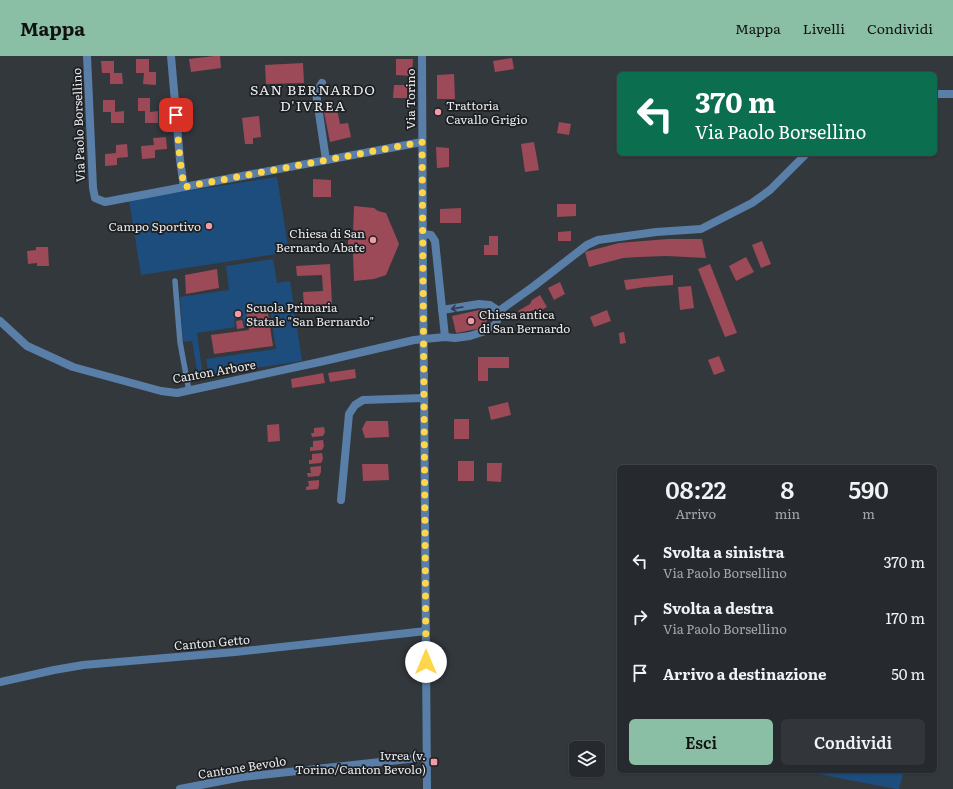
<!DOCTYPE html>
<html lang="it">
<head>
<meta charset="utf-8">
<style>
  :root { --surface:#262a2e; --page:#32363a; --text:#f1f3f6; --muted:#a4a7aa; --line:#42464a; --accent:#8abfa5 }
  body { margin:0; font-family:Literata,serif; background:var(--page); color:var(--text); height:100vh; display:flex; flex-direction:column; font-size:15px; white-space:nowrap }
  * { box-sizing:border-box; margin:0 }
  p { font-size:13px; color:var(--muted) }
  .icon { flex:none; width:22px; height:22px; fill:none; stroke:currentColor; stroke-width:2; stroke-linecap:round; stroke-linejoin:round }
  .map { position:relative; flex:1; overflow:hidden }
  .side { position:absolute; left:617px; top:409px; width:320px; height:308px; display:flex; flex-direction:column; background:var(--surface); border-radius:6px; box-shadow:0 1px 3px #0004,0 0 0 1px var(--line) }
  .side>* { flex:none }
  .guide { position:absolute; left:617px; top:16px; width:320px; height:84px; border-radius:6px; box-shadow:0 1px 3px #0004,0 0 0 1px var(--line); background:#0b6e4f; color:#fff; overflow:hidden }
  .buttons { position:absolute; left:569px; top:685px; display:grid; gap:8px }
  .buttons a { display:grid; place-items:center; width:36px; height:36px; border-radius:6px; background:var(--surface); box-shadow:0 1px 3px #0004,0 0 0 1px var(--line); font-size:20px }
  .pin { position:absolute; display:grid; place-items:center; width:34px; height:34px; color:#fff; margin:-17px; border-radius:8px; box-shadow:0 2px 6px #0006 }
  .me { position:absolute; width:44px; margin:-22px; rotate:0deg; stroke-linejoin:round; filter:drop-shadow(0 0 3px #0008) }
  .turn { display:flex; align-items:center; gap:14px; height:84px; padding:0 12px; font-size:18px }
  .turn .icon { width:52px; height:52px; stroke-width:2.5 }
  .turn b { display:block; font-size:28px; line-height:34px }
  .eta { display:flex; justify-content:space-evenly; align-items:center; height:68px; text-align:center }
  .eta b { font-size:24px; font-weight:600; line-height:28px }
  .button { display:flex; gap:8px; margin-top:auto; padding:8px 12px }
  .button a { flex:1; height:46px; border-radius:6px; background:var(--accent); color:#111; font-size:16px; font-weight:600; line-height:46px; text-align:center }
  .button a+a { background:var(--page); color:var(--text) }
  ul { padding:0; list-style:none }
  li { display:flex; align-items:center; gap:12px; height:56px; padding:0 12px }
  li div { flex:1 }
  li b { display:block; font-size:15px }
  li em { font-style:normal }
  header { display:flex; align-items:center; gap:24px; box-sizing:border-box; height:56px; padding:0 20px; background:var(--accent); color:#111 }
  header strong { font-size:19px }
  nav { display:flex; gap:22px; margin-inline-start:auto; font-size:14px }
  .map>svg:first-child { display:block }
  .green { fill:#1d4d7c }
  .building { fill:#9c4a58 }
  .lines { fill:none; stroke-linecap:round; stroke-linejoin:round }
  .service { stroke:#597fa8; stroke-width:5.5 }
  .minor { stroke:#597fa8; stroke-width:8 }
  .tertiary { stroke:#597fa8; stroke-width:8 }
  .tertiary-bridge { stroke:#597fa8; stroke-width:8 }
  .oneway { stroke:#2f3c4a }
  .route { stroke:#ffd54a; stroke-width:7; stroke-dasharray:0 12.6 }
  .poi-dot { fill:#f49aa6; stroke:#1d1f21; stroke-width:1.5 }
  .labels { text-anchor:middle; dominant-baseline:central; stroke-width:3.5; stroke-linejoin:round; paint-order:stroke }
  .street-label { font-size:12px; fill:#e8ebee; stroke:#1d1f21 }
  .poi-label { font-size:12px; fill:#e8ebee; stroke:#1d1f21; text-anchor:start }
  .quarter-label { font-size:14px; letter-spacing:1px; fill:#e8ebee; stroke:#1d1f21 }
</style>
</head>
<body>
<header>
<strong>Mappa</strong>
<nav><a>Mappa</a><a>Livelli</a><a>Condividi</a></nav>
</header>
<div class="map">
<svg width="953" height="733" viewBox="0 0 953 733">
  <rect width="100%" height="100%" fill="#33383d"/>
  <g class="green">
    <polygon points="277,121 289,196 141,219 129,144"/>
    <polygon points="273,203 277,227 290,225 302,305 209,319 206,303 276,293 269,248 246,251 249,270 245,271 243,262 234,263 235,271 197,277 203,320 198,321 192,285 183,286 180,241 229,234 226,210"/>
    <polygon points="802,715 904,715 899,733 896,733"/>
  </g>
  <g class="building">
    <polygon points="214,0 220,0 221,12 191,16 189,3"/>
    <polygon points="512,2 514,13 495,16 493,5"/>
    <polygon points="136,3 149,3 149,16 156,16 156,29 143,28 144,17 136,17"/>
    <polygon points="396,3 413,3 412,20 396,19"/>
    <polygon points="101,5 114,5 114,17 122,17 123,28 110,28 110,17 102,17"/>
    <polygon points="303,7 304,27 266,28 265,9"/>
    <polygon points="454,18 455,43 437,43 437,19"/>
    <polygon points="394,29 407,29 407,42 393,42"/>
    <polygon points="138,42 150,42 150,56 158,55 158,67 145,67 145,55 138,55"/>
    <polygon points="103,44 115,44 115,56 124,55 124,67 111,67 111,56 103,56"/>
    <polygon points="337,53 340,68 348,67 351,81 330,86 324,56"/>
    <polygon points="259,60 261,81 253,82 253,88 245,88 242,62"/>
    <polygon points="559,66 571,68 569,79 557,77"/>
    <polygon points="166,81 167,93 155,94 155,102 142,103 141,90 154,89 153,82"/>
    <polygon points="534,86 539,114 525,116 521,88"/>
    <polygon points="127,88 128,101 117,102 117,109 105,110 105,98 116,97 116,89"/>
    <polygon points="436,91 449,92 449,111 437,112"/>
    <polygon points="313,123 331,124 331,141 313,141"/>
    <polygon points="557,148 576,148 576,160 557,161"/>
    <polygon points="354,150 374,152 378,155 386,157 399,188 386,219 374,223 354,225 353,197 348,192 348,181 353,177"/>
    <polygon points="461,152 461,167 440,167 440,153"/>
    <polygon points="571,175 571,185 558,185 558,176"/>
    <polygon points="489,180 498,180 498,199 484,199 484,189 489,189"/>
    <polygon points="668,183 702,183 706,202 667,200 638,201 623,202 589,211 585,196 619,187"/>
    <polygon points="762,185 771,208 761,212 752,189"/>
    <polygon points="36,191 48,191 49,210 37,210 37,207 28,208 27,195 36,194"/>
    <polygon points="746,201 754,216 736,225 729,210"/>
    <polygon points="330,208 332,248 304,250 303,236 323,235 322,219 297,220 296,210"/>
    <polygon points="710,208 737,277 725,281 698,213"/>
    <polygon points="217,213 219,232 186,238 185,219"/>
    <polygon points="673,219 673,229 644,231 626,234 624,224"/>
    <polygon points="560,226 565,238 554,244 548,232"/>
    <polygon points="691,230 694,252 680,254 678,231"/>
    <polygon points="540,239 547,251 536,257 533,254 522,261 518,255 530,248 532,244"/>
    <polygon points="267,251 273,290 214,298 211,279 249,274 246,254"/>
    <polygon points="484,253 484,257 489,256 490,264 486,265 487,271 456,277 452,260"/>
    <polygon points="607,254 611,265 594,271 590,261"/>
    <polygon points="242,264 244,272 237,273 236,265"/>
    <polygon points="624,276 626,287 620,288 619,277"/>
    <polygon points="719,300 725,315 714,319 708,304"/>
    <polygon points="478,301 509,301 509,312 488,312 488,325 478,325"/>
    <polygon points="355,313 356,322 330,326 328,317"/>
    <polygon points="323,317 325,327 292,332 291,323"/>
    <polygon points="508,346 511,359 491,364 488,351"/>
    <rect x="454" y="363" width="15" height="20"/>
    <polygon points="366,365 388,365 389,381 365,382 362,373"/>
    <polygon points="279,368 280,385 268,386 267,369"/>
    <polygon points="324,371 325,376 323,380 312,381 311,377 314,377 314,372"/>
    <polygon points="323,384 324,390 322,394 310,395 310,391 313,391 313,385"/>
    <polygon points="322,397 323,403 321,407 309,408 309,404 312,404 312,398"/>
    <rect x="458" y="405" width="16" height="20"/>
    <polygon points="487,407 502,407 501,426 487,425"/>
    <polygon points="362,408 388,408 389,424 363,425"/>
    <polygon points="321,410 321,416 319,420 308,421 307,417 311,417 310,411"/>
    <polygon points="319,424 319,429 318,433 306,434 306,431 309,430 308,425"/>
  </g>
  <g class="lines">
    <polyline class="service" points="175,225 180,286 189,335"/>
    <g class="minor">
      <polyline points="87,0 93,132 95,142 105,146 422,86"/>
      <polyline points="171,0 180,104 184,131"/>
      <polyline points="322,27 316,37 326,104"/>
      <polyline points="935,38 953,38"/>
      <polyline points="423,178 431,179 435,185 445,281"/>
      <polyline points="442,254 479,248 490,249 499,255"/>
      <polyline points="499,255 534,230 587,189 598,184 656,176 701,173 752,147 770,134 806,98"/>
      <polyline points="0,265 27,290 73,311 161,335 177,337 324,305 414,284 445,281 455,282 470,280 488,274 496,268 499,255"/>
      <polyline points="341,444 349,358 355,349 363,344 424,342"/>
      <polyline points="0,626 54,614 83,609 235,596 426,575"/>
      <polyline points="180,733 242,721 427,701"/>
    </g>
    <g class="tertiary">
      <polyline points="422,0 423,229"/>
      <polyline points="424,330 427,733"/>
    </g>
    <polyline class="tertiary-bridge" points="423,229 424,330"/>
  </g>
  <defs><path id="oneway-shaft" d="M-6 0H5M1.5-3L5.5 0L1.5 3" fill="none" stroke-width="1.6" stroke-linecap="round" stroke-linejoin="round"/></defs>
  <use class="oneway" href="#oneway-shaft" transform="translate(457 252) rotate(170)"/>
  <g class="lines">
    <polyline class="route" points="176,59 180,104 184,131 422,86 426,606"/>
  </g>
  <g class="poi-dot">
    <circle cx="438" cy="56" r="4"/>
    <circle cx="209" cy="170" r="4"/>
    <circle cx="373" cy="184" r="4"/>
    <circle cx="238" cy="258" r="4"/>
    <circle cx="471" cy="265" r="4"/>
    <rect x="430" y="702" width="8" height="8" rx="2"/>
  </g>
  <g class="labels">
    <g class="street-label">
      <text transform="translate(410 43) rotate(-90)">Via Torino</text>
      <text transform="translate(78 69) rotate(-92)">Via Paolo Borsellino</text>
      <text transform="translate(214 315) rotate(-10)">Canton Arbore</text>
      <text transform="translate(212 586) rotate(-5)">Canton Getto</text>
      <text transform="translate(242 711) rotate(-9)">Cantone Bevolo</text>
    </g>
    <g class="poi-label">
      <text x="446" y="49">Trattoria<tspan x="446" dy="14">Cavallo Grigio</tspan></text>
      <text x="201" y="170" text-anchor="end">Campo Sportivo</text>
      <text x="365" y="177" text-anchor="end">Chiesa di San<tspan x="365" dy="14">Bernardo Abate</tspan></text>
      <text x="246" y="251">Scuola Primaria<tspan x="246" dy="14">Statale "San Bernardo"</tspan></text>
      <text x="479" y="258">Chiesa antica<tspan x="479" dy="14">di San Bernardo</tspan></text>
      <text x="426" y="699" text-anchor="end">Ivrea (v.<tspan x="426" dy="14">Torino/Canton Bevolo)</tspan></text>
    </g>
    <g class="quarter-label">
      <text x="313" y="33">SAN BERNARDO<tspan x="313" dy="16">D'IVREA</tspan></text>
    </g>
  </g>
</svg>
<div class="buttons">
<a><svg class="icon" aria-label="layers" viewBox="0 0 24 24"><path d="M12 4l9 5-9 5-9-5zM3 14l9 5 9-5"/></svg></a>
</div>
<div class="pin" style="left:176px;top:59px;background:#d93025"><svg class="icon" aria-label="arrive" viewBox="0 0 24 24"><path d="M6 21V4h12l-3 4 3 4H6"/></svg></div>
<svg class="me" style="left:426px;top:606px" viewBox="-20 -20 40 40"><circle r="19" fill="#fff"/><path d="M0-13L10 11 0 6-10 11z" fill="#ffd54a"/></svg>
<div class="guide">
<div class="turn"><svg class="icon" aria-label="left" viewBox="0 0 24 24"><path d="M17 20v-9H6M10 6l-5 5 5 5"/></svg><div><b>370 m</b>Via Paolo Borsellino</div></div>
</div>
<section class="side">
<div class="eta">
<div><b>08:22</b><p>Arrivo</p></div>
<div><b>8</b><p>min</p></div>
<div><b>590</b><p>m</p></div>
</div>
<ul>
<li><svg class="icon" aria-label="left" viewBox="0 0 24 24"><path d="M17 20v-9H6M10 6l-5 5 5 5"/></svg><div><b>Svolta a sinistra</b><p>Via Paolo Borsellino</p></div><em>370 m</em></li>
<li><svg class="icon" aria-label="right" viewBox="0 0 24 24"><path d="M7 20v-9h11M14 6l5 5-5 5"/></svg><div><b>Svolta a destra</b><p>Via Paolo Borsellino</p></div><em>170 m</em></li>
<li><svg class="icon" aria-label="arrive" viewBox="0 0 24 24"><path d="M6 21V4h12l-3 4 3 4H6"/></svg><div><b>Arrivo a destinazione</b></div><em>50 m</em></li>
</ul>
<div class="button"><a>Esci</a><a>Condividi</a></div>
</section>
</div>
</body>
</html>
